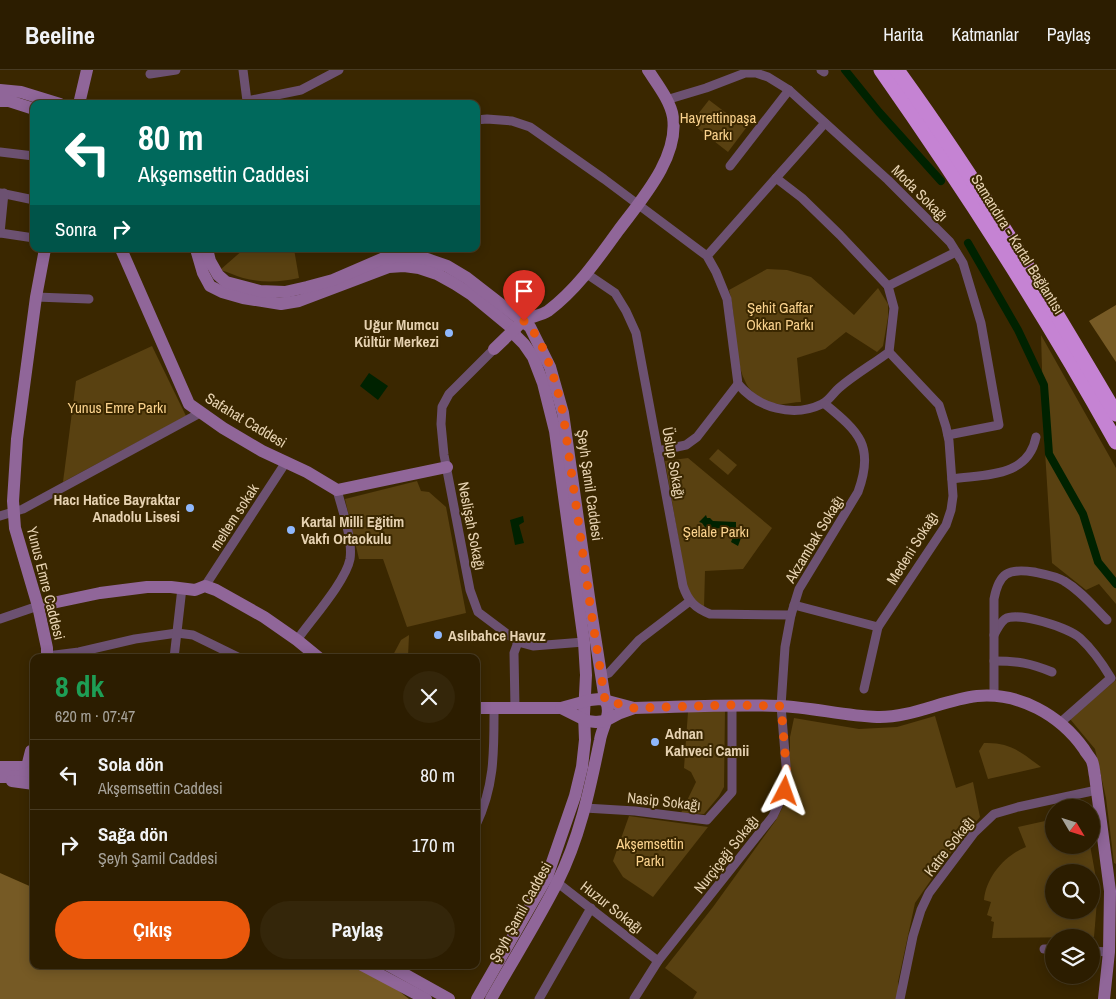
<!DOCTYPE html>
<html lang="tr">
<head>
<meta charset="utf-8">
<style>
  :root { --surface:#2c1d00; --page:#34260a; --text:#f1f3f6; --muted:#a6a299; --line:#483b22; --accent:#ea580c }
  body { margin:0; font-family:"Archivo Narrow",sans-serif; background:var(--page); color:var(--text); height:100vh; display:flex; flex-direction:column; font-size:19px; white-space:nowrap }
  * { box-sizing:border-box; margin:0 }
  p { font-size:16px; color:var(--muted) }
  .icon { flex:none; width:28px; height:28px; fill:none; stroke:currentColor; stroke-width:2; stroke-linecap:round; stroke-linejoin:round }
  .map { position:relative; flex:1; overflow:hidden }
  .side { position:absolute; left:30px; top:584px; width:450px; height:315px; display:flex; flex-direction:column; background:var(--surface); border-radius:10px; box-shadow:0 2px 12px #0003,0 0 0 1px var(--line) }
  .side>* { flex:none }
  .guide { position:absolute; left:30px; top:30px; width:450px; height:152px; border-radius:10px; box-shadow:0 2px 12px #0003,0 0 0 1px var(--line); background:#00695c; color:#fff; overflow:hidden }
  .needle { width:32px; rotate:128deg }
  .tools { position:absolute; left:1045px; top:729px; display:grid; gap:10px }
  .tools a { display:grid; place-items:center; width:55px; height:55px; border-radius:50%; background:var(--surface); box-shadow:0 2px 12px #0003,0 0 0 1px var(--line); font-size:25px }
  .pin { position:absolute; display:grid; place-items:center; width:42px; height:42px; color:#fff; margin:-51px -21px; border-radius:50% 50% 50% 0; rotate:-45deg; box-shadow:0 0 5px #0007 }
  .pin .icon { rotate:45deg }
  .me { position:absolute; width:55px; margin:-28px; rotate:4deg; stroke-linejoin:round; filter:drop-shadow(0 0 4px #0008) }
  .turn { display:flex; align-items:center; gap:18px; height:105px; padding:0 25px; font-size:22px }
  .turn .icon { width:65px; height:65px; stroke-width:2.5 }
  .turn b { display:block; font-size:35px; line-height:42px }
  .then { display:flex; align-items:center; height:48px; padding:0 25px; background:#0003; gap:10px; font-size:19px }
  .round { display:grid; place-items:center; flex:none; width:52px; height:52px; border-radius:26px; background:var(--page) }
  .summary { display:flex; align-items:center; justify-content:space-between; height:85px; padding:0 25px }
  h1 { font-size:30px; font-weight:800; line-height:38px; color:#1e9e55 }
  .cta { display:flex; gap:10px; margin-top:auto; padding:10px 25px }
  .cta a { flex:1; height:58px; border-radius:30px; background:var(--accent); color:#fff; font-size:20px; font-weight:800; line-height:58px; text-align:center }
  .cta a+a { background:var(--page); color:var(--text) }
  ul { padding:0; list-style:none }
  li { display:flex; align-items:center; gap:15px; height:70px; padding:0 25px; border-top:1px solid var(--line) }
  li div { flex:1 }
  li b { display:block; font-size:19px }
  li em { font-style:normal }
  header { display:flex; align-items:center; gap:30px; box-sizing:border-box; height:70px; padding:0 25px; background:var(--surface); border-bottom:1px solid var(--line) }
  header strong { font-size:24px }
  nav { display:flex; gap:28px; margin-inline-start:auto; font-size:18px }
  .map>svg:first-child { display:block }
  .green { fill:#594111; fill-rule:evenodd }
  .forest { fill:#765a25 }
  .water { fill:#020 }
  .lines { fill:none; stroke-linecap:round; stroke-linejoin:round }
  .canal { stroke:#020; stroke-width:8 }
  .street { stroke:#6c5171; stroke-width:9 }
  .secondary { stroke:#906699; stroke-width:12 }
  .highway { stroke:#c583d3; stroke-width:15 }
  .route { stroke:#ea580c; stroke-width:9; stroke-dasharray:0 16.2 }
  .poi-dot { fill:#8fb8fd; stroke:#3a2700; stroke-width:2 }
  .labels { text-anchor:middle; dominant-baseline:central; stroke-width:4; stroke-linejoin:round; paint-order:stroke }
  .park-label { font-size:15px; fill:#fad28d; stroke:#3a2700 }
  .street-label { font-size:15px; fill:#e6d2b1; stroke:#3a2700 }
  .poi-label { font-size:15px; font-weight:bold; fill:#e6d2b1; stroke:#3a2700; text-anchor:start }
</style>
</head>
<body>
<header>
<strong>Beeline</strong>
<nav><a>Harita</a><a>Katmanlar</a><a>Paylaş</a></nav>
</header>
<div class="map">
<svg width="1116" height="929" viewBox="0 0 1116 929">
  <rect width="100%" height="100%" fill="#3a2700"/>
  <g class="green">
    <polygon points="709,30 746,58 728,82 691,53"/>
    <path d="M244 179H294L299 208C280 212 263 213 243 208 236 206 228 202 220 200Z"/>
    <path d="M767 199 787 200 811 207 854 245 878 218 888 234V247L883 276 877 282 846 262 825 279 797 288 801 332C794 332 785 335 778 334 765 332 750 324 745 311 733 286 737 248 729 220Z"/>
    <polygon points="1041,265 1116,398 1116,534 1099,514 1086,520 1052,493 1044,365"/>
    <polygon points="152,276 186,346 63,412 76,311"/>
    <polygon points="718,379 737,395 728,405 709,389"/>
    <polygon points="688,388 772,458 743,499 705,501 704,538 694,532 687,519 665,391"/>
    <polygon points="417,411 421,421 429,422 446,437 466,543 407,557 383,489 359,489 345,429"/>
    <polygon points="409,565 408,587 392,587 401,570"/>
    <polygon points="1116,610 1116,794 1114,793 1106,728 1095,679 1070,649"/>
    <polygon points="725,640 724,717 719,726 704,744 681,743 696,712 691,702 684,698 688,642"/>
    <polygon points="935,646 956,718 973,712 980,747 942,794 915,833 898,912 898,929 693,929 697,922 665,898 713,837 776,750 790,723 790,667 794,648 859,659 897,657"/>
    <path d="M984 673C1010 672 1021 682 1041 697L988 709 979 681Z"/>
    <polygon points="629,746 708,757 653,827 623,807 613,791"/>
    <path d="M1054 749V775H1090L1098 819 1094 867 992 868 994 852 991 851 992 847 987 845 991 832 984 830C986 807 1005 785 1026 777L1018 757ZM1054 802H1091V840H1054Z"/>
  </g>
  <g class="forest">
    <polygon points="1116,235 1116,292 1089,251"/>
    <polygon points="0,803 34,818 34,895 354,895 399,921 409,929 0,929"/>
  </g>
  <g class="water">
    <polygon points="369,303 388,316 378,330 360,316"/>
    <polygon points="706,445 707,448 710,448 713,451 736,452 736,457 740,460 741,468 738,476 731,472 733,467 731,460 721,458 707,460 702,453 699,452"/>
    <polygon points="523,446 524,452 519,455 524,473 515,475 510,450"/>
  </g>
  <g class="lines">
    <g class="canal">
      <polyline points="845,0 879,42 941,111"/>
      <polyline points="968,173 1018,260 1044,315 1049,384 1083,444 1098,492 1116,514"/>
    </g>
    <g class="street">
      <polyline points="243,0 247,31"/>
      <polyline points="821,0 824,2"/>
      <polyline points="150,4 176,0"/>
      <polyline points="666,30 706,18 745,3 756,3 768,7 789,20 888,110 950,172 963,193 981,253 999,355 948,365"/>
      <polyline points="248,34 247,31 301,20 339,0"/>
      <path d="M476 50 487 49 512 51 530 57 604 109 707 186 716 202 727 229 738 314C758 338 793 348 822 334 829 331 833 323 839 318 854 305 873 294 889 282L894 238 888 216 840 165 802 128 776 108 707 186"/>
      <polyline points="0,82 34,86"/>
      <polyline points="730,96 789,20"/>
      <polyline points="776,108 825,53"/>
      <polyline points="0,123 34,130"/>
      <polyline points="0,163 4,123"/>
      <polyline points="0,163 34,168"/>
      <path d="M587 204 615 223 626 241 636 263 683 516C688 531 695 538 710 544L791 545"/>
      <polyline points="888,216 956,182"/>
      <polyline points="36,227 89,229"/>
      <polyline points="494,279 449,324 442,337 441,354 444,385 470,520 478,542 518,572 533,576 584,572"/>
      <polyline points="658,381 686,375 697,367 738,314"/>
      <path d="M952 409C985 404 1028 408 1036 367"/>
      <polyline points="0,446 23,439 200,343"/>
      <polyline points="205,516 286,392"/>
      <polyline points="794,535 878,557 946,455 951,440 953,426 949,371 946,357 939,335 889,282"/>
      <polyline points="0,549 38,536"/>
      <path d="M994 565C997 559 1000 553 1005 549 1018 541 1069 558 1080 568 1092 579 1102 593 1111 608L1061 652"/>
      <path d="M297 570C311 550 346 511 350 489 353 470 342 439 337 420"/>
      <polyline points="47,586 79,582 135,569 177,563 193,565 240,588"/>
      <polyline points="174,588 182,518"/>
      <path d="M994 591C1018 591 1030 593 1052 602"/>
      <polyline points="601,606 609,603 639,570 690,531"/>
      <polyline points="864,619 878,557"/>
      <path d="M994 625V529C999 503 1008 498 1034 502 1044 504 1056 506 1064 511 1081 521 1093 536 1107 550"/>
      <polyline points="515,638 514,583 518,572"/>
      <polyline points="585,738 635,741 707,750 732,722 732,635"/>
      <path d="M476 755C495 715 494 681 494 638"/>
      <polyline points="554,810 658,891"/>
      <polyline points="1044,879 1054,879"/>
      <polyline points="1091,881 1109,882"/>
      <polyline points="539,929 591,838"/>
      <path d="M634 929 658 891 773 746 785 721 787 707 781 636 785 577 791 545 799 519 858 422C875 376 859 362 825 334"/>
      <polyline points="900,929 913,866 921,840 929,823 974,763 994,744 1018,737 1097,720"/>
    </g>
    <g class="secondary">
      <polyline points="0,20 21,22 60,34"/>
      <polyline points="0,31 9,31 34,39"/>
      <polyline points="79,34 87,0"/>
      <polyline points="45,179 36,227 17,369 13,431 15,458 38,536 47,578 47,588"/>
      <polyline points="121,179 189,334 223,358 262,381 307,402 337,420 447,397"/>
      <polyline points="196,179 203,203 210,216 222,222 243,228 281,234 299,231 389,197 404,196 419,198 437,204 455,214 472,225 512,258 516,266 524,274 533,287 543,313 555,361 584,572 586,605 584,644 585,670 582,697 575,726 547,807 477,929"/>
      <path d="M207 179 210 191 218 205 226 212 260 221 285 222 307 217 333 210 384 188 405 186 427 189 447 196 467 208 530 257 550 297 563 343 590 534 605 630C613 643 602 657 600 670 590 718 580 768 557 813 537 852 513 890 491 929"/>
      <path d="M494 279 523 251C532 246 540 246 548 241 577 219 597 190 618 161 641 130 679 88 673 47 670 30 657 14 648 0"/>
      <polyline points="38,536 100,523 147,517 171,517 195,520 205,516 216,520 264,547 297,570 319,588"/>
      <polyline points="476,638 561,638 590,630 600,629 634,638"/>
      <path d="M561 638 587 651 596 652 605 651 620 643 634 638C682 637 730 634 779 636 811 637 844 646 877 647 911 648 943 630 977 626 1019 622 1060 645 1084 679 1086 683 1090 687 1092 691 1094 696 1094 702 1095 706L1110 821 1109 882 1104 929"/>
      <polyline points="0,697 34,697"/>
      <polyline points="29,703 28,693 31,681"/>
      <path d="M0 707C12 707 24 708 34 700"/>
      <polyline points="12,711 34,714"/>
      <polyline points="362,895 426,929"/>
      <polyline points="388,895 449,929"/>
    </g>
    <g class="highway">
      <path d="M881 0C965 120 1045 243 1116 372"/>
      <path d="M897 0C977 110 1047 227 1116 344"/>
    </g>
  </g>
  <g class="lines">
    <path class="route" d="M524 251C545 269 557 316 563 343L590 534 605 630 634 638 732 635 781 636 787 706 785 721"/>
  </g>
  <g class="poi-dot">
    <circle cx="449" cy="263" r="5"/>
    <circle cx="190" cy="438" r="5"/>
    <circle cx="291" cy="460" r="5"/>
    <circle cx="438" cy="565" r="5"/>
    <circle cx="655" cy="672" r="5"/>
  </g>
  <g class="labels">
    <g class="park-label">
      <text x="718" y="47">Hayrettinpaşa<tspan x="718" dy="17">Parkı</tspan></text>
      <text x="780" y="237">Şehit Gaffar<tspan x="780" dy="17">Okkan Parkı</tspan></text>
      <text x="117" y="337">Yunus Emre Parkı</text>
      <text x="716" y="461">Şelale Parkı</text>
      <text x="650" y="773">Akşemsettin<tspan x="650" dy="17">Parkı</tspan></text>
    </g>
    <g class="street-label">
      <text transform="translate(920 123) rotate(45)">Moda Sokağı</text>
      <text transform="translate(1018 174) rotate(58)">Samandıra - Kartal Bağlantısı</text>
      <text transform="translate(246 350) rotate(31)">Safahat Caddesi</text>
      <text transform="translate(674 393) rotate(80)">Üslup Sokağı</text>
      <text transform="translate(590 415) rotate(82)">Şeyh Şamil Caddesi</text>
      <text transform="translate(234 447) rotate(-57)">meltem sokak</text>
      <text transform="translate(472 456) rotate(79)">Neslişah Sokağı</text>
      <text transform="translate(814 469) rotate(-59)">Akzambak Sokağı</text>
      <text transform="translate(912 478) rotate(-58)">Medeni Sokağı</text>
      <text transform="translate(46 513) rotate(76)">Yunus Emre Caddesi</text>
      <text transform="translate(664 731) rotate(6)">Nasip Sokağı</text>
      <text transform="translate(949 776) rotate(-52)">Katre Sokağı</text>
      <text transform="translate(726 784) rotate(-52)">Nurçiçeği Sokağı</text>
      <text transform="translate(612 837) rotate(38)">Huzur Sokağı</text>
      <text transform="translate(520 842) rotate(-61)">Şeyh Şamil Caddesi</text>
    </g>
    <g class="poi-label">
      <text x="439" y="254" text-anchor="end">Uğur Mumcu<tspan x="439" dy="17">Kültür Merkezi</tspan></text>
      <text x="180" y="429" text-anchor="end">Hacı Hatice Bayraktar<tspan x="180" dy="17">Anadolu Lisesi</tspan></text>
      <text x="301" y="451">Kartal Milli Eğitim<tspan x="301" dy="17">Vakfı Ortaokulu</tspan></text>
      <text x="448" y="565">Aslıbahce Havuz</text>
      <text x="665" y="663">Adnan<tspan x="665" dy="17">Kahveci Camii</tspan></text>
    </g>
  </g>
</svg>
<div class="tools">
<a><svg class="needle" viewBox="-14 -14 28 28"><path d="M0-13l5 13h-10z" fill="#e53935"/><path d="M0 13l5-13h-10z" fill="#a6a299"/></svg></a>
<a><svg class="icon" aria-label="search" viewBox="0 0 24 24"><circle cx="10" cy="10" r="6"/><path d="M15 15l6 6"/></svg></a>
<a><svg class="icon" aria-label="layers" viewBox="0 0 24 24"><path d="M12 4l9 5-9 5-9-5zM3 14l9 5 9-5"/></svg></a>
</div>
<div class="pin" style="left:524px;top:251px;background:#d93025"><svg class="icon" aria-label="arrive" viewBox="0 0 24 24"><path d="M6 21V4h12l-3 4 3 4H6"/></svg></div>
<svg class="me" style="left:785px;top:721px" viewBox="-20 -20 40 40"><path d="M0-17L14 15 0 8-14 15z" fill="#ea580c" stroke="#fff" stroke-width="4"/></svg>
<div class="guide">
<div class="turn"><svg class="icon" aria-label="left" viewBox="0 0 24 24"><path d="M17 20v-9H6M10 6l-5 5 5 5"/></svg><div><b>80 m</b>Akşemsettin Caddesi</div></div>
<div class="then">Sonra<svg class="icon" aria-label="right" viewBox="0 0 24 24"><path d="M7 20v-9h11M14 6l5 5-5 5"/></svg></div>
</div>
<section class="side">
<div class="summary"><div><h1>8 dk</h1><p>620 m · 07:47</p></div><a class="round"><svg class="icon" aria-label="close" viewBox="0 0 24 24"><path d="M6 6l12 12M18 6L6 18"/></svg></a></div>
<ul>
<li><svg class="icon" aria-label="left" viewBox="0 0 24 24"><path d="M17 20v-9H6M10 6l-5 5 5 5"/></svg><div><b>Sola dön</b><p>Akşemsettin Caddesi</p></div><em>80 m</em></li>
<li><svg class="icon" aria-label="right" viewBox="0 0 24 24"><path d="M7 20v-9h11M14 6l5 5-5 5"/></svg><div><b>Sağa dön</b><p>Şeyh Şamil Caddesi</p></div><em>170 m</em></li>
</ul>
<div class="cta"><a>Çıkış</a><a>Paylaş</a></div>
</section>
</div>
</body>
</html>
